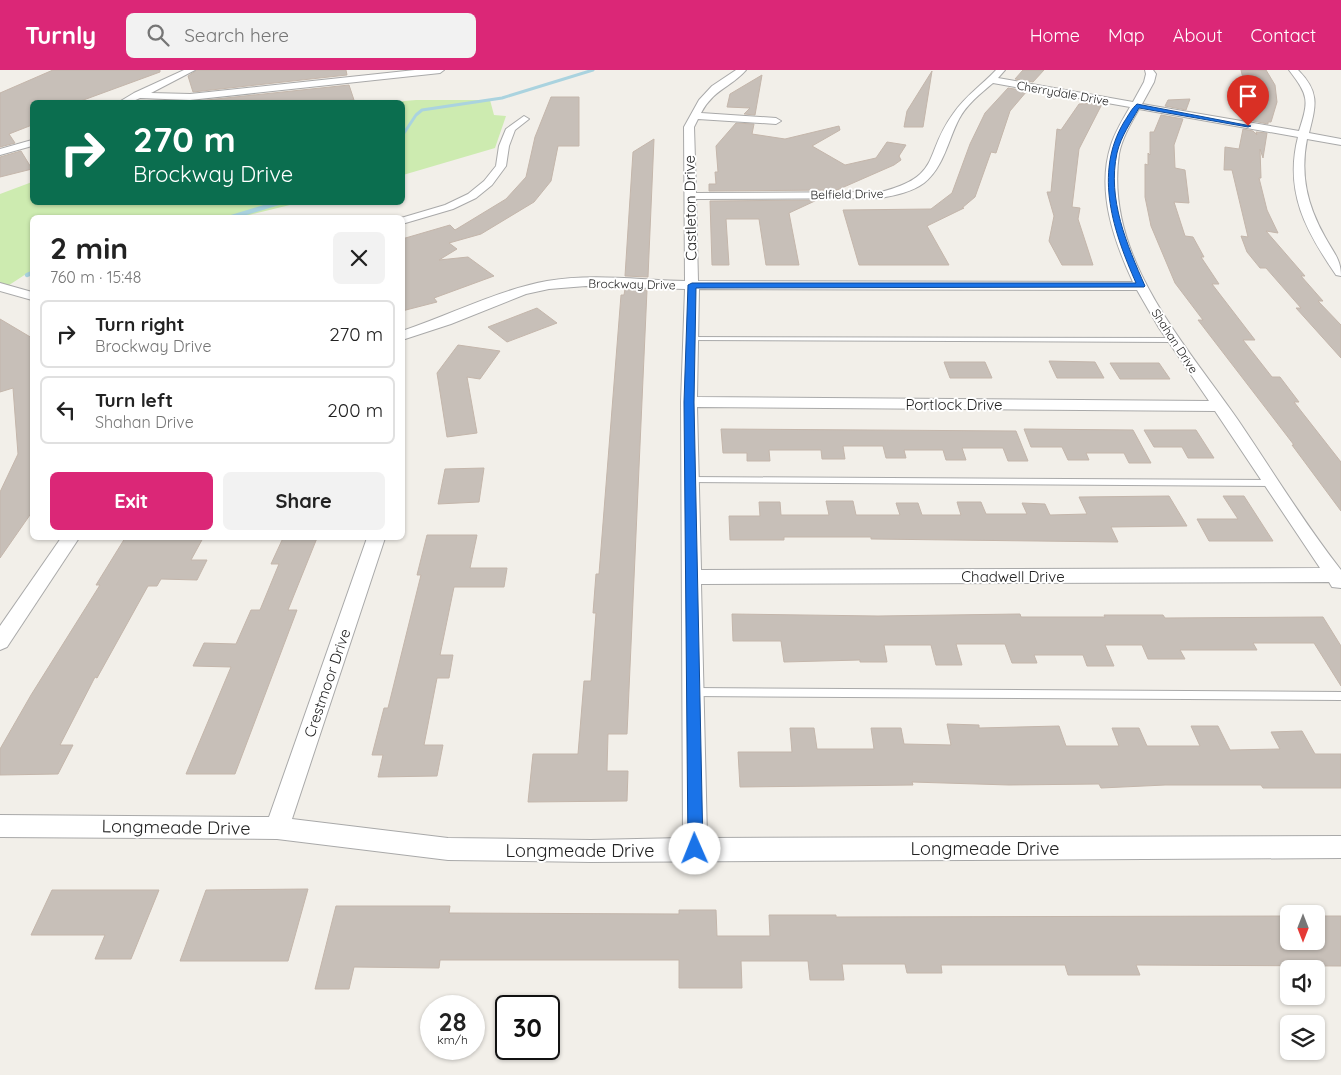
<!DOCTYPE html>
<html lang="en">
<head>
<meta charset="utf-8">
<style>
  :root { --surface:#fff; --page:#f2f2f2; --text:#222; --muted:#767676; --line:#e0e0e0; --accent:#db2777 }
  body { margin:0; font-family:Quicksand,sans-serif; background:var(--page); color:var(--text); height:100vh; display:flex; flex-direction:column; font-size:19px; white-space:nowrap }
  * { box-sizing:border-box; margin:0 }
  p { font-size:16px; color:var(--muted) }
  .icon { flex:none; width:28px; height:28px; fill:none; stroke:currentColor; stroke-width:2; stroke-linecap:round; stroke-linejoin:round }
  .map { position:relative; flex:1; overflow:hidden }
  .side { position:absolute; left:30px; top:145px; width:375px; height:325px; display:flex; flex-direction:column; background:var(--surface); border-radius:8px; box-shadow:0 1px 4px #0004 }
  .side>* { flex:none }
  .guide { position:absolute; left:30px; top:30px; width:375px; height:105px; border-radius:8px; box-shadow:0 1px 4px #0004; background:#0b6e4f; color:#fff; overflow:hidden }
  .needle { width:32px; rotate:180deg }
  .controls { position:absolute; left:1280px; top:835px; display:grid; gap:10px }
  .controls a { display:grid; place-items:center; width:45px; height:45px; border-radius:8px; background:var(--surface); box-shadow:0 1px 4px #0004; font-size:25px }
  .speed { position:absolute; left:420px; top:925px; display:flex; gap:10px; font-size:25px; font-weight:700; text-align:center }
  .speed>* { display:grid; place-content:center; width:65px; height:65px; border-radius:50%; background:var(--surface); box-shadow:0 1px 4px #0004; line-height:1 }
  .speed small { font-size:12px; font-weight:400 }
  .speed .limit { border:2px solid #111; border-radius:8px; background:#fff; color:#111 }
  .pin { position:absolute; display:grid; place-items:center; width:42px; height:42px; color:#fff; margin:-51px -21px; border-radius:50% 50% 50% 0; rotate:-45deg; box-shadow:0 0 5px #0007 }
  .pin .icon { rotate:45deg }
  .me { position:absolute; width:55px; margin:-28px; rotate:359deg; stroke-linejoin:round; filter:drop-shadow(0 0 4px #0008) }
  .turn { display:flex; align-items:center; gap:18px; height:105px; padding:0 20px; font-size:22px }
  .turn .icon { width:65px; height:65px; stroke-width:2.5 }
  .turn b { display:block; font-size:35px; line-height:42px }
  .round { display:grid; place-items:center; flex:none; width:52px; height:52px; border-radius:8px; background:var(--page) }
  .overview { display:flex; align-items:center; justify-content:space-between; height:85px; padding:0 20px }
  h1 { font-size:30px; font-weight:700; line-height:38px }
  .primary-button { display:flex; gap:10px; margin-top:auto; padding:10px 20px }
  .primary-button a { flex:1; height:58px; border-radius:8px; background:var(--accent); color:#fff; font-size:20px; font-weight:700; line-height:58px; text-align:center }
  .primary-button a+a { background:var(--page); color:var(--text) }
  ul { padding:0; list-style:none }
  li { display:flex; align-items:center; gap:15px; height:68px; margin:0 10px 8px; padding:0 10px; border:2px solid var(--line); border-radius:8px }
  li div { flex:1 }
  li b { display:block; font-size:19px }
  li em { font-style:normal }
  header { display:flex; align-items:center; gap:30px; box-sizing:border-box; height:70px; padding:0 25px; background:var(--accent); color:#fff }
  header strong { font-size:24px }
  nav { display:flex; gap:28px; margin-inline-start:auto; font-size:18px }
  .search { width:350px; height:45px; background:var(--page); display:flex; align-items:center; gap:12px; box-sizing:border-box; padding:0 18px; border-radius:8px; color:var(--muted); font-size:19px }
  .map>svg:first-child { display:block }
  .grass { fill:#cdebb0 }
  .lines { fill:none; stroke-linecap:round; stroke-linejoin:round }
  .stream-far1 { stroke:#aad3df; stroke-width:3 }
  .stream { stroke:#aad3df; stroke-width:4.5 }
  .building { fill:#c7bfb8; stroke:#c4b6ab }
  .lane-casing { stroke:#a9a9a9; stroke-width:2 }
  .street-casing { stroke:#a9a9a9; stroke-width:2 }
  .lane { fill:#fff; fill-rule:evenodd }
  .street { fill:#fff; fill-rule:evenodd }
  .route { fill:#1a73e8; stroke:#114b97 }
  .labels { text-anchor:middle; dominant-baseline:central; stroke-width:4; stroke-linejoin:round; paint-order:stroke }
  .far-street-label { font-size:12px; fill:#222; stroke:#fff }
  .street-label { font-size:15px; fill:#222; stroke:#fff }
  .near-street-label { font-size:18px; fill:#222; stroke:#fff }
</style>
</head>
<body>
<header>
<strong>Turnly</strong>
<div class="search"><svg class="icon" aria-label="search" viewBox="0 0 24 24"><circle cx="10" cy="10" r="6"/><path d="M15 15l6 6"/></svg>Search here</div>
<nav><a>Home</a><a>Map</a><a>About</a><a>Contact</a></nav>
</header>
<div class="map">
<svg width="1341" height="1005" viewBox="0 0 1341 1005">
  <rect width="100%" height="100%" fill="#f2efe9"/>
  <g class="grass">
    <polygon points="416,30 490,30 494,45 506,46 495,78 403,105 402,32 392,32"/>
    <polygon points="32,112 32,132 298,133 241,147 32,148 32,203 26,204 0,221 0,124"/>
  </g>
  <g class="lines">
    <polyline class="stream-far1" points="402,66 416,45 422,40 502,28 593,0"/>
    <g class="stream">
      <polyline points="229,148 281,132"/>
      <polyline points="27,205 32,203"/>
    </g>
  </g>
  <g class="building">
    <polygon points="53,0 160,0 160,2 78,32 32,32 32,55 9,64 15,73 0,77 0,23"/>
    <polygon points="197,0 346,0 347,5 193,22 188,6"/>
    <polygon points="1023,0 1044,0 1033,12 1015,9"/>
    <polygon points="1241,0 1266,0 1275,15 1277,32 1271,52 1268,52 1268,54 1253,51"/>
    <polygon points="932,1 923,57 904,57 907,41"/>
    <polygon points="762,5 755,45 744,44 750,38 727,37 730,24"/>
    <polygon points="349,15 354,30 333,32 197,31"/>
    <polygon points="1008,18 1027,21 1010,41 996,83 991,82 975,127 962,138 964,138 927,156 949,195 859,195 843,140 931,139 952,123 970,74 985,43"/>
    <polygon points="551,27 579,27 579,76 558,76 551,111 534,132 481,164 449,173 457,179 439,190 468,187 494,206 434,228 437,232 402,241 402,169 450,155 455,160 506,129 526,107 535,67"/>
    <polygon points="1190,29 1186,40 1165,36 1168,30"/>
    <polygon points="1097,33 1102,34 1079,79 1072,137 1080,138 1078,149 1093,195 1062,195 1049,171 1054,146 1047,122 1051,122 1057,59 1061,60 1079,34"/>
    <polygon points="1161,45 1183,49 1174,75 1175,98 1185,100 1189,133 1174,132 1185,166 1193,167 1204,187 1201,187 1219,214 1212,214 1255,270 1243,270 1272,307 1280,307 1299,332 1294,332 1341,392 1341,441 1292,375 1294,375 1198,250 1203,250 1175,213 1151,156 1145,127 1145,94 1148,95 1148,83 1150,85 1150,62 1154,62"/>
    <polygon points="736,53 754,54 752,64 785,69 839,56 840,60 812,76 845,95 876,88 887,72 906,75 899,86 901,90 894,95 837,120 709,121 709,114 716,114 715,102 718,102 716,76"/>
    <polygon points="1243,59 1253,61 1257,65 1256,62 1267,63 1263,88 1260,79 1261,108 1259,108 1267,140 1278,163 1266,161 1305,206 1301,206 1323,231 1318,231 1341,255 1341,288 1296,238 1301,238 1266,198 1260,198 1247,182 1241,166 1248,167 1232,100 1224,100 1225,77 1239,79"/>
    <polygon points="654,69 648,207 625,206 633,82"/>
    <polygon points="21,81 32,99 0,107 0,87"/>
    <polygon points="817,130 789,143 799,195 766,195 759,149 726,149 729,195 712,195 710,131"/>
    <polygon points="625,219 647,220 627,664 608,664 607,701 628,701 627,731 528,732 533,684 578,684 584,611 591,611 596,543 593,543 596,504 599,504 621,225 624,225"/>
    <polygon points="537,238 557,253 507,272 488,257"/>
    <polygon points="0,249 32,268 32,442 0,488 0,422 18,384 13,318 0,322"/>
    <polygon points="458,275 500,281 480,309 467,307 477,363 447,367 437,303"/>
    <polygon points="1049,291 1095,292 1104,308 1057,308"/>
    <polygon points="944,292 985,292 992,308 950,308"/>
    <polygon points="1110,293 1159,293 1170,309 1120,309"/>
    <polygon points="721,359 1016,361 1028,391 1008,391 1003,378 962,378 966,390 946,390 943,380 904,380 906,388 886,388 883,376 843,376 845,389 822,389 821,380 769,380 770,391 747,391 747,383 723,383"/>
    <polygon points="1024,359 1133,360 1151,393 1129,393 1124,383 1086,383 1089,390 1068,390 1062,377 1031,377"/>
    <polygon points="1144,360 1196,360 1214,388 1188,388 1182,377 1154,377"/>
    <polygon points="484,398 479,432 438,434 445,399"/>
    <polygon points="1169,426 1187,456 1111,457 1118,472 871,469 871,467 784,467 784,470 730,470 729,446 760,446 759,432 780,432 781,445 829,445 826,431 853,431 856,445 900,445 896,433 918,433 922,445 961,445 957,432 981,432 986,444 1027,444 1022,433 1045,434 1050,445 1087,444 1079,427"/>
    <polygon points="1223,426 1244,426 1273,471 1209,471 1197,449 1238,449"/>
    <polygon points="427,465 477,465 470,498 507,498 504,517 454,517 440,585 453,585 449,608 437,608 424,675 443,675 437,706 378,707 383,685 372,685 384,638 388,638 421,505 417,505"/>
    <polygon points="125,468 203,468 191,490 207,490 197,510 161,509 157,516 148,516 97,608 95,607 60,675 73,675 58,704 0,705 0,679 31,625 100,515 96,515"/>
    <polygon points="283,468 317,468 288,540 297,540 235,704 186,704 231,597 193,596 204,573 236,574 251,540 260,540 279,494 271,494"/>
    <polygon points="732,544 878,546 1020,544 1021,547 1105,547 1104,545 1163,545 1165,548 1323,547 1341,576 1341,616 1314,573 1253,573 1257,580 1180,580 1185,589 1148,589 1142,575 1105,575 1114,596 1087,596 1083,585 1034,585 1037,593 1012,593 1005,574 956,574 962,595 936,595 931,575 884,575 887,592 860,592 860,590 784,592 781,571 733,571"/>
    <polygon points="947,654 979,655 979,658 1059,656 1066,676 1119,676 1112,658 1139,658 1147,676 1200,676 1191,656 1218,656 1230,680 1280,679 1271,662 1302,661 1315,684 1341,684 1341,718 1263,718 1261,715 1165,715 1101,718 1099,714 1009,715 912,712 913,715 740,717 738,682 792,682 790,658 814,658 817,679 874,679 871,658 901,658 904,674 951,675"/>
    <polygon points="308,819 288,891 180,891 206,820"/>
    <polygon points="52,820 159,820 131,889 95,889 105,865 31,865"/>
    <polygon points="336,836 450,836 449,843 679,844 679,840 716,840 717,866 770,866 769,845 836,845 836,847 1289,846 1289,871 1316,871 1316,846 1341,846 1341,896 1136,895 1140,905 1068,905 1065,895 941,895 942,903 907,903 905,894 842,894 844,910 810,910 808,891 741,891 742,918 679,918 679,890 440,890 439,898 354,897 349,919 315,919"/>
  </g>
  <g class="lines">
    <defs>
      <g id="lane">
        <polygon points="691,267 1173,268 1176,270 1173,272 689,270 688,269"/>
        <polygon points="690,407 1272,410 1276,413 1272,416 687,412 686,410 687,408"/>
        <polygon points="693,618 1341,622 1341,630 693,626 690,625 688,622 690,619"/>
      </g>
      <g id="street">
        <polygon points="184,0 195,0 151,23 190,24 415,0 444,0 440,3 190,30 140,28 131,32 119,32 134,23"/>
        <path d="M736 0H746C730 18 714 19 701 43L776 48 781 51 776 54 698 49 694 57 696 123 881 122C943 106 923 85 953 44 965 26 982 15 996 0H1005L998 8 1133 32 1144 12 1146 4 1145 0H1153L1156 4 1154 12 1142 34 1299 61C1309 30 1309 26 1289 0H1298C1320 22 1316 35 1309 63L1341 69V75L1307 69C1300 105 1307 135 1325 167 1333 182 1341 189 1341 206L1336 205C1306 161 1284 122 1298 67L1139 39C1131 53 1122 68 1119 84 1104 186 1184 272 1238 350 1272 400 1304 453 1341 500V518L1332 517 1329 512 701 514 707 768 1341 766V788L591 792 448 790 277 769 0 767V745L269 747 367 468H385L292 749 448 768 591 770 683 768 681 332 685 219 586 216 549 219 526 224 451 254 402 270V261C450 245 498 220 547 211 592 203 640 210 685 211L684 57 699 30 712 16ZM993 13 1130 37C1123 49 1115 62 1111 75 1096 121 1114 171 1133 212L698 211 696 129 881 128C896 125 912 122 924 113 944 97 948 70 959 49 967 34 980 24 993 13ZM699 219 1137 220 1159 258 1209 331 697 327ZM697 337 1215 341 1320 498 701 500Z"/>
        <polygon points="524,46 529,49 515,60 509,76 506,96 492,115 476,128 453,139 402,154 401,148 445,135 468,124 484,111 496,96 499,76 506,59"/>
        <polygon points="32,70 32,76 0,85 0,79"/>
        <polygon points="0,213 32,222 32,230 0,221"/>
        <polygon points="61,468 79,468 7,577 0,580 0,556"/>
      </g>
    </defs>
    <use href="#lane" class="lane-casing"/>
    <use href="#street" class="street-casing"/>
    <use href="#lane" class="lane"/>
    <use href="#street" class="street"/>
  </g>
  <path class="route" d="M1137 34 1251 56 1248 57 1139 38C1131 52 1121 66 1117 83 1107 129 1127 175 1145 216L1144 217 696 218 694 332 703 779 701 784 695 786 690 784 688 779 684 332 688 215 692 213H1136C1114 163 1093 104 1124 52 1128 46 1132 38 1137 34Z"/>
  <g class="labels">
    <g class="far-street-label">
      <text transform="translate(1063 23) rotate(10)">Cherrydale Drive</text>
      <text transform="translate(847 124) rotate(-1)">Belfield Drive</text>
      <text transform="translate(632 214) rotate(1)">Brockway Drive</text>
      <text transform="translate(1175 271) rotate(57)">Shahan Drive</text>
    </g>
    <g class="street-label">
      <text transform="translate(690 138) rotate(-91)">Castleton Drive</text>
      <text x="954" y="334">Portlock Drive</text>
      <text x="1013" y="506">Chadwell Drive</text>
      <text transform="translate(327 613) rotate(-71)">Crestmoor Drive</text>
    </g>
    <g class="near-street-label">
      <text transform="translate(176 757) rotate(1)">Longmeade Drive</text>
      <text x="985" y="778">Longmeade Drive</text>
      <text x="580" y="780">Longmeade Drive</text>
    </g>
  </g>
</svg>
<div class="controls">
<a><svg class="needle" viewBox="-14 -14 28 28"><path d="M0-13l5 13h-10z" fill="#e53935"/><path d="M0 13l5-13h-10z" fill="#767676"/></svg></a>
<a><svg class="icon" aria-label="sound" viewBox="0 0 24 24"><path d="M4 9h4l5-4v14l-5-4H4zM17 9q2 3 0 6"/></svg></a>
<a><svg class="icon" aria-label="layers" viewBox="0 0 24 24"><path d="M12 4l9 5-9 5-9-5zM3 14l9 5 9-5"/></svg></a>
</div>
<div class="speed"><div>28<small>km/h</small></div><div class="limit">30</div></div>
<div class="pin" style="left:1248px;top:56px;background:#d93025"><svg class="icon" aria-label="arrive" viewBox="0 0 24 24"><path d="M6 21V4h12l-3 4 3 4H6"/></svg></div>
<svg class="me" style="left:695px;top:779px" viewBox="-20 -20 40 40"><circle r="19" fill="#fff"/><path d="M0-13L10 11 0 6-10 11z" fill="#1a73e8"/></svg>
<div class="guide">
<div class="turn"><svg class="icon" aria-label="right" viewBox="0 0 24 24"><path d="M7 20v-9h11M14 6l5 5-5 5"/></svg><div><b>270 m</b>Brockway Drive</div></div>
</div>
<section class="side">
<div class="overview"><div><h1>2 min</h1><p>760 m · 15:48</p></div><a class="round"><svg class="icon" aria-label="close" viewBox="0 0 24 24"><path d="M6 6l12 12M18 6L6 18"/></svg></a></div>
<ul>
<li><svg class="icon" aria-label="right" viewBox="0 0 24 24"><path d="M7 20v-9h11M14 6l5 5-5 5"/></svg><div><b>Turn right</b><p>Brockway Drive</p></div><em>270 m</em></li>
<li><svg class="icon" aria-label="left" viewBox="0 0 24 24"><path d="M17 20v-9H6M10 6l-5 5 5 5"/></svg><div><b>Turn left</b><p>Shahan Drive</p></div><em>200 m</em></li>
</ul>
<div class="primary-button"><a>Exit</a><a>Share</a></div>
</section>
</div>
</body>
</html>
